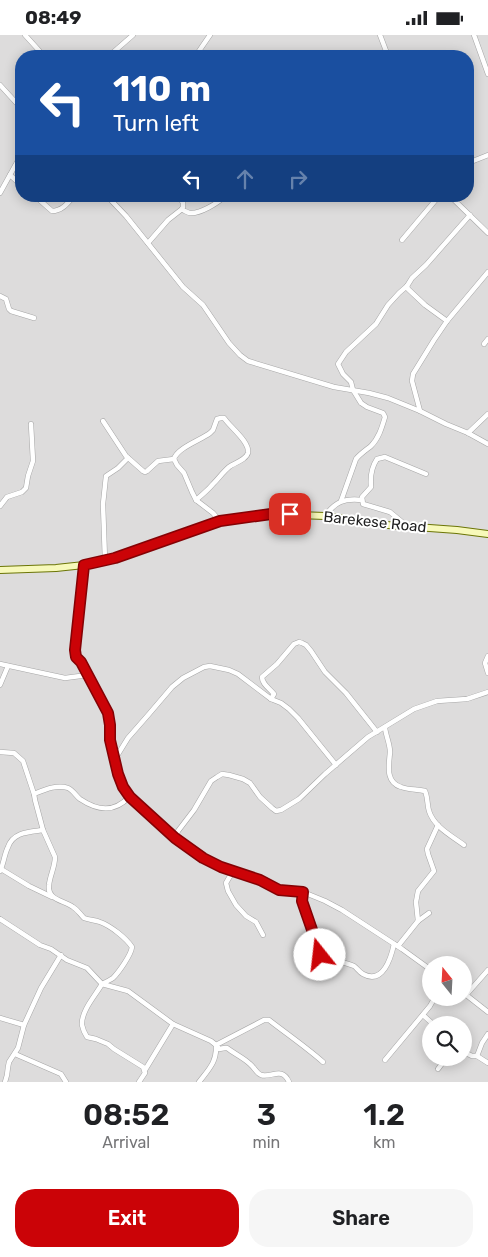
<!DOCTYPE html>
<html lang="en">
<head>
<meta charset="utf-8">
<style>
  :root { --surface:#fff; --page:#f6f6f6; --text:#202124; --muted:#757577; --accent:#cb0307 }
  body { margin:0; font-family:Rubik,sans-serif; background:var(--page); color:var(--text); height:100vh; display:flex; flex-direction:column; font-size:19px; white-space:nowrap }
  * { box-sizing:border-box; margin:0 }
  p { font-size:16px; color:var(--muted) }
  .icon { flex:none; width:28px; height:28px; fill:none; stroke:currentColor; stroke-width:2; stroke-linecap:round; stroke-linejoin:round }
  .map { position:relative; height:1047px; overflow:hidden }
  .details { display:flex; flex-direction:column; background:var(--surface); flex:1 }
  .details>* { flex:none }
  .banner { position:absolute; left:15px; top:15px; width:459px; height:152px; border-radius:20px; box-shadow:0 2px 12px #0003; background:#1a4fa0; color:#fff; overflow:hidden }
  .needle { width:32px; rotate:342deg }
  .controls { position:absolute; left:422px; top:921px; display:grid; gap:10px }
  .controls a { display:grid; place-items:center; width:50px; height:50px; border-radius:50%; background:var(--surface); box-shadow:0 2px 12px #0003; font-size:25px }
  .pin { position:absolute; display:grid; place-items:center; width:42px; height:42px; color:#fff; margin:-21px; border-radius:10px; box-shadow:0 2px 8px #0006 }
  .me { position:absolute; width:55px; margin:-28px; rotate:344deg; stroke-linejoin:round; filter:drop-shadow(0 0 4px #0008) }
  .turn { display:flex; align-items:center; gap:18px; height:105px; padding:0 15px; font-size:22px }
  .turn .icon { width:65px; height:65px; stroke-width:2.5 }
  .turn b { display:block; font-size:35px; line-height:42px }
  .lanes { display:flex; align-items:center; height:48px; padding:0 15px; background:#0003; justify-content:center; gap:25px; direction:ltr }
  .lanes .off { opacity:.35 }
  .eta { display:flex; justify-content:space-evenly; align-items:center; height:85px; text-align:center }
  .eta b { font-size:30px; font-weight:600; line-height:35px }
  .action { display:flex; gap:10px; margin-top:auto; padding:10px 15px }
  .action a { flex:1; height:58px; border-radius:20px; background:var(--accent); color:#fff; font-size:20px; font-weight:600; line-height:58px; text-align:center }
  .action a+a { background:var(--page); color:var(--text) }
  .status { display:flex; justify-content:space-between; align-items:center; height:35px; padding:0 25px; background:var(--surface); direction:ltr }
  .status svg { height:14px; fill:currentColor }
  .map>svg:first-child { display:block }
  .residential { fill:#dddcdc; fill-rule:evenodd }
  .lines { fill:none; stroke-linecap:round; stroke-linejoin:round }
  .minor-casing { stroke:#a6a6a6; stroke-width:5.5 }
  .secondary-casing { stroke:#6b7506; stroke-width:8 }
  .minor { stroke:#fff; stroke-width:4.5 }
  .secondary { stroke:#f7f9ba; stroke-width:6 }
  .route-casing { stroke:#840205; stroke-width:12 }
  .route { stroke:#cb0307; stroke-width:9 }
  .labels { text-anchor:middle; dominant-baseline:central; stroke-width:4; stroke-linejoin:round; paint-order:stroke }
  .street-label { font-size:15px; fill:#1f1f1f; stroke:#fff }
</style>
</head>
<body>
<div class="status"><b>08:49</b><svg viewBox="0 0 49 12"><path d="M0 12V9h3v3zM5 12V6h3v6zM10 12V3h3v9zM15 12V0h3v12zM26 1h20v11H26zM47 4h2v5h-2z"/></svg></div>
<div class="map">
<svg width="488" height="1047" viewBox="0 0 488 1047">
  <rect width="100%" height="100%" fill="#f0ece5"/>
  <path class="residential" d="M0 0H488V1047H0ZM21 21H468V161H21ZM431 930H464V962H431ZM431 990H464V1022H431Z"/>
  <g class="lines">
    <defs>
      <g id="minor">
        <polyline points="25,0 44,21"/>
        <polyline points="380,0 388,21"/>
        <polyline points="474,0 488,39"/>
        <polyline points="109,21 133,0"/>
        <polyline points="200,21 199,16 210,0"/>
        <polyline points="0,50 21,73"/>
        <polyline points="468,128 488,120"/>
        <polyline points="10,140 21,150"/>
        <polyline points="0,158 21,120"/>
        <path d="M35 161 52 176C62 176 68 168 74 161"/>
        <polyline points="107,161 126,181 183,252 203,270 229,308 240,320 248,326 334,352 369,358 388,363 420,376 446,389 468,398 488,409"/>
        <polyline points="450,161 488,198"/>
        <path d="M182 174C182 175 189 178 190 178 200 179 218 168 225 161"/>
        <polyline points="402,205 439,161"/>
        <polyline points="148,208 168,185 182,174 183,172 183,168 179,161"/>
        <polyline points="0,261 6,264 9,274 11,276 34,283"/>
        <polyline points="447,286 425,270 408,254 407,251 412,243 426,230 470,180"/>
        <polyline points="484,309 488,304"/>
        <polyline points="420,376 412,346 413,339 434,305 447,286 488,237"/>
        <polyline points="103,386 126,421 143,436 145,437 147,436 158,426 174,424"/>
        <polyline points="468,398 488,379"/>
        <path d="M174 424C177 413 201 405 210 398L213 395 217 384 221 383H224C230 392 250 407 248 418 246 425 234 428 229 432 223 437 219 443 213 449 208 455 202 460 196 465"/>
        <polyline points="174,424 177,430 184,438 192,457 196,465 213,478 220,486"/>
        <path d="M341 466 356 424C360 419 366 415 371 411 379 403 382 392 385 382L383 378 367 372 361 368 353 355 351 347 343 339 338 329 346 317 376 289 388 270 399 258 407 251"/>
        <polyline points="0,471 7,462 22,457 26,453 28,441 33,426 31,389"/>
        <path d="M325 481C335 467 344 463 362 465"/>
        <path d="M407 491 390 477 363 469 362 462 371 452C370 441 371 433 377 424L385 422 426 439"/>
        <polyline points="105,525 103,469 106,441 118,433 128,423"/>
        <polyline points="84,530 75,615 76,622 81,627 108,678 110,689 110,705 118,739 123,752 129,762 161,792 175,803 203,823 221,832 260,845 279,855 303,857 325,866 342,875 402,914 431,935"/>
        <polyline points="488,621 485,628 488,638"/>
        <polyline points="0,629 65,643 88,640"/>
        <polyline points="0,650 8,631"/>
        <path d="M271 664 274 659C269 653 262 649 262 642L277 629 294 609 299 607 302 608 306 610 311 616 325 637 346 658 377 697"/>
        <path d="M385 693C386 701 390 709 390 717 389 730 385 747 401 752 409 755 417 754 425 756 428 763 427 769 429 776 434 792 452 801 464 810"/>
        <path d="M0 717 14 718 23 726 34 759 35 765 43 795 55 822C55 832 50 840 49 850 47 865 63 865 73 872 78 875 80 879 84 883 89 885 95 885 100 887 111 891 126 903 132 912 131 920 119 937 113 943 110 945 106 947 102 949L128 956 173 989 211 1006 216 1010 219 1014 225 1013H227C235 1019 244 1023 250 1029 255 1033 256 1038 261 1040 272 1043 282 1031 289 1047"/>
        <polyline points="115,724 128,703 149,679 172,652 183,643 204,632 210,631 229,635 238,639 271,664 281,668 289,674 298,683 336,730"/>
        <path d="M34 759C44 755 57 749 68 753 73 755 76 761 80 764 98 776 114 778 129 762"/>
        <polyline points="175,803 178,796 194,775 211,746 217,742 222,739 229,740 243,744 250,748 260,762 272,773 276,776 281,775 299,764 325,739 368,702 414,674 437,666 467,664 488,657"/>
        <polyline points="1,834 29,851 52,862"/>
        <path d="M0 836C4 828 4 820 8 812 13 797 29 797 43 795"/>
        <polyline points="233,836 226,848 228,856 236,870 246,881 256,887 263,900"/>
        <polyline points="303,857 303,866 319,915 320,920"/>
        <path d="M0 884 40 910 51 914 67 925 87 933 102 949C95 961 81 976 82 990 83 995 85 999 87 1002L96 1004 108 1009 114 1014 143 1032 145 1038 139 1047"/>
        <polyline points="418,886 416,867 418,856 434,836 428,819 427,814 438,790"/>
        <polyline points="398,911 418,886 429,878"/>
        <path d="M316 921C321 920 325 922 331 924 338 926 347 928 354 931 357 933 359 937 363 939 383 950 391 923 394 909"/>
        <polyline points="431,937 431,946"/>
        <polyline points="465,959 488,977"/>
        <polyline points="466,960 488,935"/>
        <polyline points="423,980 434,990"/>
        <polyline points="0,983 24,990"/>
        <polyline points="488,999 482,1008 477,1021 488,1028"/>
        <polyline points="464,1017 472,1021 477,1021"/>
        <polyline points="15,1019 61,1039 66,1047"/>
        <polyline points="385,1025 430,971 435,962"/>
        <polyline points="438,1034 447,1022"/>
        <polyline points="145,1035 173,989"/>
        <polyline points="5,1047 7,1040 8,1032 9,1027 18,1013 24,990 41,953 61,920"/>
        <path d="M199 1047C209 1034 217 1027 216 1010L264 985H269C287 999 306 1012 323 1027"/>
      </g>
      <polyline id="secondary" points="0,535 56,533 84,530 115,523 220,486 271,479 325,481 388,490 457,495 488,499"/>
    </defs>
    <use href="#minor" class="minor-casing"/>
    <use href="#secondary" class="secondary-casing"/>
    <use href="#minor" class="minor"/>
    <use href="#secondary" class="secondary"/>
  </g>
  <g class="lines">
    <defs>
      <polyline id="route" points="290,479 271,479 220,486 115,523 84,530 75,615 76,622 81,627 108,678 110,690 110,705 118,739 123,752 130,762 175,803 203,823 221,832 260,845 279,855 303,857 302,866 319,915 320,920"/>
    </defs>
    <use href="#route" class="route-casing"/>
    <use href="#route" class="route"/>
  </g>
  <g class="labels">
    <g class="street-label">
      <text transform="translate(375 487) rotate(6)">Barekese Road</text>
    </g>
  </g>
</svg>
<div class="controls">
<a><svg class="needle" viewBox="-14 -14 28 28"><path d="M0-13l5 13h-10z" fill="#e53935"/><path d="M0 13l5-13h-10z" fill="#757577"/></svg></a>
<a><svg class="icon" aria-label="search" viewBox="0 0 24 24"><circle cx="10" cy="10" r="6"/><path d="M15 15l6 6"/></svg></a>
</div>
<div class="pin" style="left:290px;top:479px;background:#d93025"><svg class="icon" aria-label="arrive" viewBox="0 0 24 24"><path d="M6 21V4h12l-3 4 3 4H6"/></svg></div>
<svg class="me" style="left:320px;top:920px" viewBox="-20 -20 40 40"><circle r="19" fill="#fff"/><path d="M0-13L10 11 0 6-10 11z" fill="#cb0307"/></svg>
<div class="banner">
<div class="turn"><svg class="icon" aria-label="left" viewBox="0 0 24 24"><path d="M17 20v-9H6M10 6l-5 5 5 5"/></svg><div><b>110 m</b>Turn left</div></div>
<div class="lanes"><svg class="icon" aria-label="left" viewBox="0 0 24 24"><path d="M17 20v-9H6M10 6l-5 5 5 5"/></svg><svg class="icon off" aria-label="ahead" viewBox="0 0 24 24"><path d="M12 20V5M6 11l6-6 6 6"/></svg><svg class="icon off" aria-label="right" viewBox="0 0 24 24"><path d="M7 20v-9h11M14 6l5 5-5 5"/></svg></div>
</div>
</div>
<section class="details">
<div class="eta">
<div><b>08:52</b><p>Arrival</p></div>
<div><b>3</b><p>min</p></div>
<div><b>1.2</b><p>km</p></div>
</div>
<div class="action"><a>Exit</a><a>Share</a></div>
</section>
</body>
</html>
